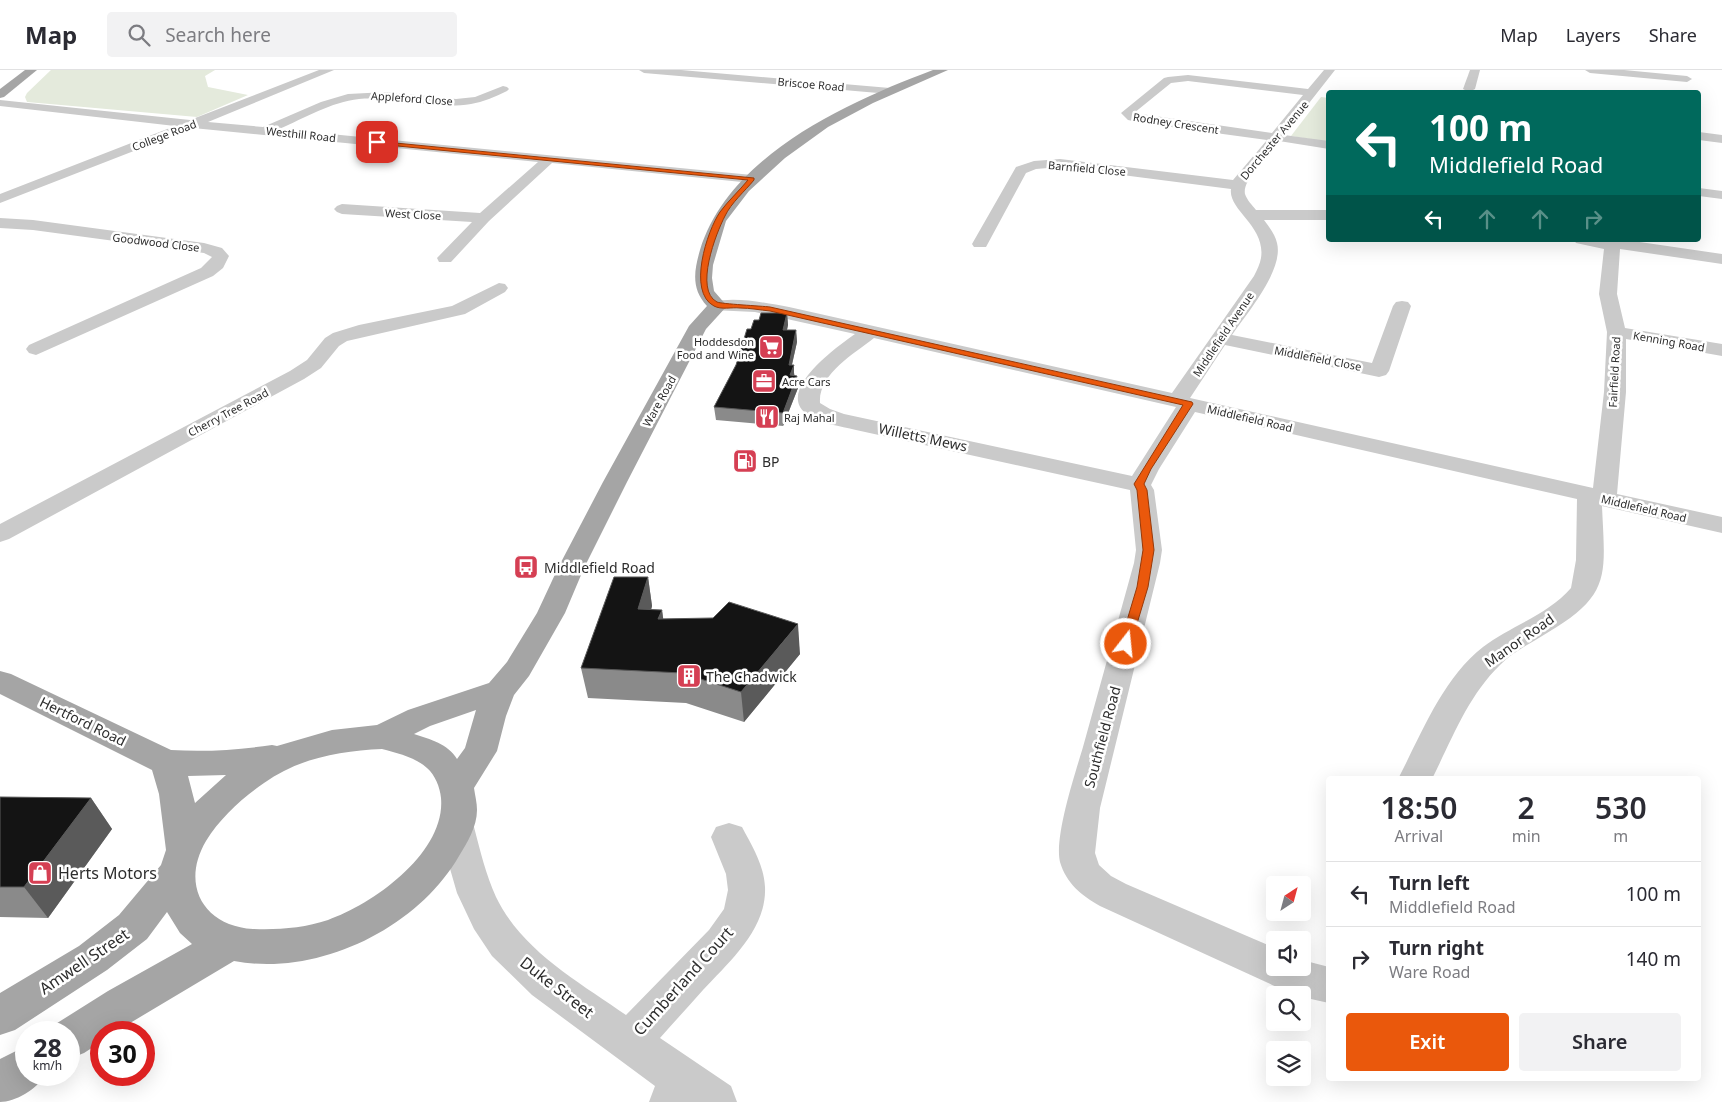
<!DOCTYPE html>
<html lang="en">
<head>
<meta charset="utf-8">
<style>
  :root { --surface:#fff; --page:#f2f2f3; --text:#2b2b33; --muted:#7c7c81; --line:#e1e1e2; --accent:#ea580c }
  body { margin:0; font-family:"Noto Sans",sans-serif; background:var(--page); color:var(--text); height:100vh; display:flex; flex-direction:column; font-size:19px; white-space:nowrap }
  * { box-sizing:border-box; margin:0 }
  p { font-size:16px; color:var(--muted) }
  .icon { flex:none; width:28px; height:28px; fill:none; stroke:currentColor; stroke-width:2; stroke-linecap:round; stroke-linejoin:round }
  .map { position:relative; flex:1; overflow:hidden }
  .panel { position:absolute; left:1326px; top:706px; width:375px; height:305px; display:flex; flex-direction:column; background:var(--surface); border-radius:5px; box-shadow:0 5px 20px #0002 }
  .panel>* { flex:none }
  .hud { position:absolute; left:1326px; top:20px; width:375px; height:152px; border-radius:5px; box-shadow:0 5px 20px #0002; background:#00695c; color:#fff; overflow:hidden }
  .needle { width:32px; rotate:36deg }
  .controls { position:absolute; left:1266px; top:806px; display:grid; gap:10px }
  .controls a { display:grid; place-items:center; width:45px; height:45px; border-radius:5px; background:var(--surface); box-shadow:0 5px 20px #0002; font-size:25px }
  .speed { position:absolute; left:15px; top:951px; display:flex; gap:10px; font-size:25px; font-weight:700; text-align:center }
  .speed>* { display:grid; place-content:center; width:65px; height:65px; border-radius:50%; background:var(--surface); box-shadow:0 5px 20px #0002; line-height:1 }
  .speed small { font-size:12px; font-weight:400 }
  .speed .limit { border:8px solid #d22; background:#fff; color:#111 }
  .pin { position:absolute; display:grid; place-items:center; width:42px; height:42px; color:#fff; margin:-21px; border-radius:10px; box-shadow:0 2px 8px #0006 }
  .me { position:absolute; width:55px; margin:-28px; rotate:16deg; stroke-linejoin:round; filter:drop-shadow(0 0 4px #0008) }
  .turn { display:flex; align-items:center; gap:18px; height:105px; padding:0 20px; font-size:22px }
  .turn .icon { width:65px; height:65px; stroke-width:2.5 }
  .turn b { display:block; font-size:35px; line-height:42px }
  .lanes { display:flex; align-items:center; height:48px; padding:0 20px; background:#0003; justify-content:center; gap:25px; direction:ltr }
  .lanes .off { opacity:.35 }
  .eta { display:flex; justify-content:space-evenly; align-items:center; height:85px; text-align:center }
  .eta b { font-size:30px; font-weight:600; line-height:35px }
  .button { display:flex; gap:10px; margin-top:auto; padding:10px 20px }
  .button a { flex:1; height:58px; border-radius:5px; background:var(--accent); color:#fff; font-size:20px; font-weight:600; line-height:58px; text-align:center }
  .button a+a { background:var(--page); color:var(--text) }
  ul { padding:0; list-style:none }
  li { display:flex; align-items:center; gap:15px; height:65px; padding:0 20px; border-top:1px solid var(--line) }
  li div { flex:1 }
  li b { display:block; font-size:19px }
  li em { font-style:normal }
  header { display:flex; align-items:center; gap:30px; box-sizing:border-box; height:70px; padding:0 25px; background:var(--surface); border-bottom:1px solid var(--line) }
  header strong { font-size:24px }
  nav { display:flex; gap:28px; margin-inline-start:auto; font-size:18px }
  .search { width:350px; height:45px; background:var(--page); display:flex; align-items:center; gap:12px; box-sizing:border-box; padding:0 18px; border-radius:5px; color:var(--muted); font-size:19px }
  .map>svg:first-child { display:block }
  .green { fill:#e4eadc }
  .lines { fill:none; stroke-linecap:round; stroke-linejoin:round }
  .minor { fill:#cacaca; fill-rule:evenodd }
  .major { fill:#a5a5a5; fill-rule:evenodd }
  .wall { fill:#8a8a8a }
  .shaded-wall { fill:#5a5a5a }
  .building { fill:#141414; stroke:#5a5a5a }
  .route { fill:#ea580c; stroke:#983908 }
  .labels { text-anchor:middle; dominant-baseline:central; stroke-width:5; stroke-linejoin:round; paint-order:stroke }
  .far-street-label { font-size:11px; fill:#2d2d2d; stroke:#fff }
  .far-poi-label { font-size:11px; fill:#2d2d2d; stroke:#fff; text-anchor:start }
  .street-label { font-size:14px; fill:#2d2d2d; stroke:#fff }
  .poi-label { font-size:14px; fill:#2d2d2d; stroke:#fff; text-anchor:start }
  .near-poi-label { font-size:16px; fill:#2d2d2d; stroke:#fff; text-anchor:start }
  .near-street-label { font-size:16px; fill:#2d2d2d; stroke:#fff }
</style>
</head>
<body>
<header>
<strong>Map</strong>
<div class="search"><svg class="icon" aria-label="search" viewBox="0 0 24 24"><circle cx="10" cy="10" r="6"/><path d="M15 15l6 6"/></svg>Search here</div>
<nav><a>Map</a><a>Layers</a><a>Share</a></nav>
</header>
<div class="map">
<svg width="1722" height="1032" viewBox="0 0 1722 1032">
  <rect width="100%" height="100%" fill="#fff"/>
  <g class="green">
    <polygon points="51,0 215,0 205,6 208,17 248,25 197,47 27,32 25,27 27,23"/>
    <polygon points="1321,27 1329,28 1329,72 1291,66"/>
  </g>
  <g class="lines">
    <g class="minor">
      <path d="M319 0H334L208 52 263 57 321 32 348 24 387 22 456 29 475 27 503 16 507 17 509 19 507 21C495 27 483 32 471 34 433 40 396 26 359 29 331 32 305 48 279 59L752 105 757 106 759 109 757 112 752 113 552 93 489 151 451 192H439L437 188 472 152 342 144 337 142 334 139 337 136 342 134 480 143 538 92 193 58 0 133V124L175 56 0 36V30L190 50Z"/>
      <polygon points="639,0 681,0 890,18 896,21 890,24 644,3"/>
      <path d="M1324 0H1335L1284 65 1329 71V79L1279 71C1270 82 1242 110 1245 124 1247 130 1252 135 1256 140H1329V150H1264C1269 157 1275 164 1277 173 1284 200 1247 243 1232 265L1372 293 1393 236 1396 232 1402 231 1408 232 1411 236 1389 301 1386 305 1379 307 1225 275 1190 328 1593 418 1604 322 1607 262 1599 224 1604 179 1576 173 1574 170H1626L1722 184V194L1620 179 1617 224 1625 258 1722 274V286L1626 269V322L1617 424 1722 447V463L1602 436C1605 505 1612 525 1547 563 1531 573 1513 582 1500 595 1468 626 1452 669 1432 709H1398C1421 665 1442 609 1483 577 1510 556 1548 545 1571 518L1576 490 1577 429 1195 342 1159 399 1151 415 1154 420 1162 480 1160 493 1100 738 1095 783 1099 795 1111 806 1126 814 1275 878V898H1302V890L1329 897V933L1302 927V925H1296L1281 919 1100 836C1082 826 1066 813 1060 792 1054 767 1075 704 1083 677 1100 616 1117 554 1134 493L1136 480 1130 420 856 360C840 356 821 354 808 345 773 322 838 276 855 264L755 242 712 240 709 236 712 232C736 226 765 233 789 237L1172 323 1254 206C1257 200 1260 194 1261 188 1266 156 1228 140 1231 119L1060 97 1036 99 1026 103 986 177H974L972 174 1016 97 1034 91 1060 89 1233 110 1267 70 1142 53 1128 50 1121 43 1164 8 1168 7 1188 5 1308 19ZM1188 11 1303 25 1272 63 1134 43 1171 13ZM874 268 1176 337 1132 406 844 344 830 339 820 333C818 304 854 284 874 268Z"/>
      <polygon points="1470,0 1480,0 1475,19 1469,22 1463,19"/>
      <polygon points="1585,0 1624,0 1687,6 1692,9 1687,12 1590,3"/>
      <polygon points="1699,62 1722,65 1722,73 1699,70"/>
      <polygon points="1699,118 1722,121 1722,129 1699,126"/>
      <polygon points="0,148 33,150 204,173 222,178 229,186 223,198 213,206 36,285 29,283 26,279 29,275 201,198 212,187 204,183 33,160 0,158"/>
      <polygon points="499,213 505,214 508,218 505,222 465,244 347,271 339,276 321,298 304,309 9,469 0,472 0,454 290,301 307,290 325,268 333,263 359,255 452,236"/>
      <path d="M456 743 469 747 474 757C480 780 486 805 496 827 522 881 579 912 626 945L709 860 724 839 728 820 726 804 711 767 716 757 729 753 742 757C752 776 764 795 765 817 767 859 729 892 703 920 689 936 674 952 660 968L731 1016 737 1032H649L655 1016 532 925 492 886 474 859 457 823 438 757 443 747Z"/>
    </g>
    <g class="major">
      <polygon points="25,0 37,0 4,27 0,28 0,19"/>
      <path d="M933 0H948L873 33 828 57 785 88 749 121 726 151 713 195 712 208 714 221 727 236 706 259 627 412 584 498 565 543 529 606 514 625 506 646 497 681 474 718C475 725 477 733 477 740 477 757 467 773 459 786 417 859 317 907 234 891L115 962H101V972L84 983 69 989V962H51L54 955 108 921 192 874 180 863 167 842 147 869 107 900 15 960 0 965V923L79 876 119 845 161 795 166 780 159 724 152 700 0 624V601L11 604 171 680C205 682 238 680 272 675L277 676 332 660 377 655 408 640 489 613 507 592 537 543 558 498 603 412 689 256 707 236C691 219 694 201 700 180 729 85 848 32 933 0ZM476 640 465 678 457 689C448 674 430 669 414 664L430 656ZM382 679C397 683 415 687 427 698 435 705 440 717 441 728 446 782 374 834 328 850 304 858 278 860 253 859 204 856 180 815 206 771 220 748 242 728 264 713 299 688 340 681 382 679ZM226 705 195 733 188 706Z"/>
      <path d="M26 976V1005H44C38 1019 15 1032 0 1032V989Z"/>
    </g>
  </g>
  <g class="wall">
    <polygon points="787,243 788,255 787,260 796,260 797,272 792,295 798,318 783,356 716,350 714,337 736,295 751,259 759,250"/>
    <polygon points="648,507 652,536 651,540 662,540 663,549 800,584 744,652 686,633 588,628 581,598"/>
    <polygon points="0,727 91,728 112,759 48,848 0,847"/>
  </g>
  <g class="shaded-wall">
    <polygon points="787,243 788,255 784,272 783,260"/>
    <polygon points="796,260 797,272 789,307 789,295"/>
    <polygon points="794,295 794,307 790,305"/>
    <polygon points="797,306 798,318 783,356 783,343"/>
    <polygon points="648,507 652,536 643,568 638,539"/>
    <polygon points="662,540 666,569 658,549"/>
    <polygon points="798,554 800,584 744,652 741,622"/>
    <polygon points="91,728 112,759 48,848 24,817"/>
  </g>
  <g class="building">
    <polygon points="761,243 787,243 783,260 796,260 789,295 794,295 790,305 797,306 783,343 714,337 736,295 747,259 751,259 754,250 759,250"/>
    <polygon points="614,507 648,507 638,539 662,540 658,549 713,548 729,532 798,554 741,622 682,603 581,598"/>
    <polygon points="0,727 91,728 24,817 0,817"/>
  </g>
  <path class="route" d="M375 71 754 108V110C745 121 731 133 725 146 716 163 694 220 717 232 721 234 762 236 770 237L1192 332 1193 334 1151 399 1144 414 1147 420 1154 480 1148 517 1130 577H1122L1120 574 1137 517 1143 480 1137 420 1134 414 1183 335 770 241C760 240 750 238 740 238 732 237 721 240 714 236 687 222 707 161 720 142 728 131 739 121 748 110L377 74Z"/>
  <defs>
    <symbol id="supermarket-square" viewBox="-11 -11 22 22"><rect x="-9" y="-9" width="18" height="18" rx="4" fill="#d53f53" stroke="#fff"/><path d="M-6-5.5h2.5l.6 2H6L4.5 2H-2.5L-4.4-4H-6ZM-1.5 3.2a1.3 1.3 0 1 0 .1 0ZM3 3.2a1.3 1.3 0 1 0 .1 0Z" fill="#fff"/></symbol>
    <symbol id="office-square" viewBox="-11 -11 22 22"><rect x="-9" y="-9" width="18" height="18" rx="4" fill="#d53f53" stroke="#fff"/><path d="M-6-3h4V-5.5h4V-3h4V5H-6ZM-1-4.5V-3h2v-1.5ZM-6 0V1H6V0Z" fill="#fff"/></symbol>
    <symbol id="restaurant-square" viewBox="-11 -11 22 22"><rect x="-9" y="-9" width="18" height="18" rx="4" fill="#d53f53" stroke="#fff"/><path d="M-5-6h1v4h1v-4h1v4h1v-4h1v5L-1.5 .5V6h-2V.5L-5-1ZM5-6V6H3V1.5H1.5Q1.5-4 5-6Z" fill="#fff"/></symbol>
    <symbol id="fuel-square" viewBox="-11 -11 22 22"><rect x="-9" y="-9" width="18" height="18" rx="4" fill="#d53f53" stroke="#fff"/><path d="M-5.5-6h7V0h2V4h1.3V-2.5L3-4.5l.8-.8L6-3V5H2.5V1h-1V6h-7ZM-4.2-4.7v3.2H.2V-4.7Z" fill="#fff"/></symbol>
    <symbol id="bus-square" viewBox="-11 -11 22 22"><rect x="-9" y="-9" width="18" height="18" rx="4" fill="#d53f53" stroke="#fff"/><path d="M-5-6H5V4H4V6H2V4H-2V6H-4V4H-5ZM-3.5-4V0h7V-4ZM-3.5 1.2v1.5H-2V1.2ZM2 1.2v1.5H3.5V1.2Z" fill="#fff"/></symbol>
    <symbol id="building-square" viewBox="-11 -11 22 22"><rect x="-9" y="-9" width="18" height="18" rx="4" fill="#d53f53" stroke="#fff"/><path d="M-4-6H4V6H1V3H-1V6H-4ZM-2.5-4.3h1.7v1.8h-1.7ZM.8-4.3h1.7v1.8H.8ZM-2.5-1h1.7V.8h-1.7ZM.8-1h1.7V.8H.8Z" fill="#fff"/></symbol>
    <symbol id="shop-square" viewBox="-11 -11 22 22"><rect x="-9" y="-9" width="18" height="18" rx="4" fill="#d53f53" stroke="#fff"/><path d="M-5-2.5h2.3a2.7 3.5 0 0 1 5.4 0H5L5.5 6h-11ZM-1.5-2.5h3a1.5 2.3 0 0 0-3 0Z" fill="#fff"/></symbol>
  </defs>
  <g fill-rule="evenodd">
    <use href="#supermarket-square" x="757" y="263" width="28" height="28"/>
    <use href="#office-square" x="750" y="297" width="28" height="28"/>
    <use href="#restaurant-square" x="753" y="333" width="28" height="28"/>
    <use href="#fuel-square" x="731" y="377" width="28" height="28"/>
    <use href="#bus-square" x="512" y="483" width="28" height="28"/>
    <use href="#building-square" x="675" y="592" width="28" height="28"/>
    <use href="#shop-square" x="26" y="789" width="28" height="28"/>
  </g>
  <g class="labels">
    <g class="far-street-label">
      <text transform="translate(811 14) rotate(5)">Briscoe Road</text>
      <text transform="translate(412 28) rotate(4)">Appleford Close</text>
      <text transform="translate(1176 53) rotate(9)">Rodney Crescent</text>
      <text transform="translate(301 64) rotate(6)">Westhill Road</text>
      <text transform="translate(164 65) rotate(-21)">College Road</text>
      <text transform="translate(1274 70) rotate(-50)">Dorchester Avenue</text>
      <text transform="translate(1087 98) rotate(5)">Barnfield Close</text>
      <text transform="translate(413 144) rotate(3)">West Close</text>
      <text transform="translate(156 172) rotate(7)">Goodwood Close</text>
      <text transform="translate(1223 264) rotate(-56)">Middlefield Avenue</text>
      <text transform="translate(1669 271) rotate(10)">Kenning Road</text>
      <text transform="translate(1318 288) rotate(11)">Middlefield Close</text>
      <text transform="translate(1614 302) rotate(-87)">Fairfield Road</text>
      <text transform="translate(659 331) rotate(-61)">Ware Road</text>
      <text transform="translate(228 342) rotate(-28)">Cherry Tree Road</text>
      <text transform="translate(1250 348) rotate(13)">Middlefield Road</text>
      <text transform="translate(1644 438) rotate(13)">Middlefield Road</text>
    </g>
    <g class="far-poi-label">
      <text x="754" y="271" text-anchor="end">Hoddesdon<tspan x="754" dy="13">Food and Wine</tspan></text>
      <text x="782" y="311">Acre Cars</text>
      <text x="784" y="347">Raj Mahal</text>
    </g>
    <g class="street-label">
      <text transform="translate(923 367) rotate(12)">Willetts Mews</text>
      <text transform="translate(1519 570) rotate(-35)">Manor Road</text>
      <text transform="translate(83 651) rotate(26)">Hertford Road</text>
      <text transform="translate(1102 667) rotate(-75)">Southfield Road</text>
    </g>
    <g class="poi-label">
      <text x="762" y="391">BP</text>
      <text x="544" y="497">Middlefield Road</text>
      <text x="706" y="606">The Chadwick</text>
    </g>
    <g class="near-poi-label">
      <text x="58" y="803">Herts Motors</text>
    </g>
    <g class="near-street-label">
      <text transform="translate(84 891) rotate(-34)">Amwell Street</text>
      <text transform="translate(683 911) rotate(-48)">Cumberland Court</text>
      <text transform="translate(557 917) rotate(38)">Duke Street</text>
    </g>
  </g>
</svg>
<div class="controls">
<a><svg class="needle" viewBox="-14 -14 28 28"><path d="M0-13l5 13h-10z" fill="#e53935"/><path d="M0 13l5-13h-10z" fill="#7c7c81"/></svg></a>
<a><svg class="icon" aria-label="sound" viewBox="0 0 24 24"><path d="M4 9h4l5-4v14l-5-4H4zM17 9q2 3 0 6"/></svg></a>
<a><svg class="icon" aria-label="search" viewBox="0 0 24 24"><circle cx="10" cy="10" r="6"/><path d="M15 15l6 6"/></svg></a>
<a><svg class="icon" aria-label="layers" viewBox="0 0 24 24"><path d="M12 4l9 5-9 5-9-5zM3 14l9 5 9-5"/></svg></a>
</div>
<div class="speed"><div>28<small>km/h</small></div><div class="limit">30</div></div>
<div class="pin" style="left:377px;top:72px;background:#d93025"><svg class="icon" aria-label="arrive" viewBox="0 0 24 24"><path d="M6 21V4h12l-3 4 3 4H6"/></svg></div>
<svg class="me" style="left:1126px;top:574px" viewBox="-20 -20 40 40"><circle r="17" fill="#ea580c" stroke="#fff" stroke-width="3"/><path d="M0-11L8 9 0 5-8 9z" fill="#fff"/></svg>
<div class="hud">
<div class="turn"><svg class="icon" aria-label="left" viewBox="0 0 24 24"><path d="M17 20v-9H6M10 6l-5 5 5 5"/></svg><div><b>100 m</b>Middlefield Road</div></div>
<div class="lanes"><svg class="icon" aria-label="left" viewBox="0 0 24 24"><path d="M17 20v-9H6M10 6l-5 5 5 5"/></svg><svg class="icon off" aria-label="ahead" viewBox="0 0 24 24"><path d="M12 20V5M6 11l6-6 6 6"/></svg><svg class="icon off" aria-label="ahead" viewBox="0 0 24 24"><path d="M12 20V5M6 11l6-6 6 6"/></svg><svg class="icon off" aria-label="right" viewBox="0 0 24 24"><path d="M7 20v-9h11M14 6l5 5-5 5"/></svg></div>
</div>
<section class="panel">
<div class="eta">
<div><b>18:50</b><p>Arrival</p></div>
<div><b>2</b><p>min</p></div>
<div><b>530</b><p>m</p></div>
</div>
<ul>
<li><svg class="icon" aria-label="left" viewBox="0 0 24 24"><path d="M17 20v-9H6M10 6l-5 5 5 5"/></svg><div><b>Turn left</b><p>Middlefield Road</p></div><em>100 m</em></li>
<li><svg class="icon" aria-label="right" viewBox="0 0 24 24"><path d="M7 20v-9h11M14 6l5 5-5 5"/></svg><div><b>Turn right</b><p>Ware Road</p></div><em>140 m</em></li>
</ul>
<div class="button"><a>Exit</a><a>Share</a></div>
</section>
</div>
</body>
</html>
